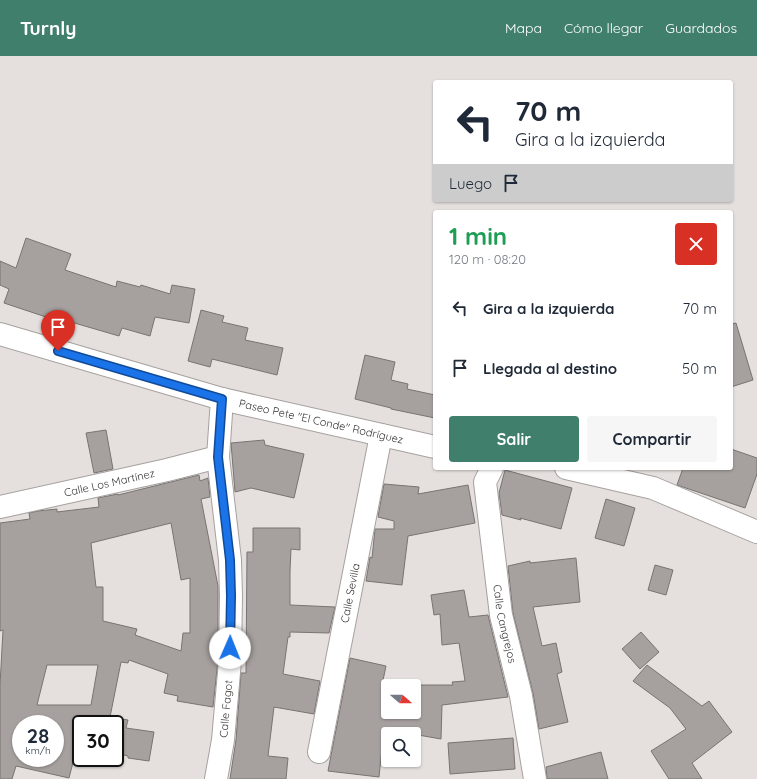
<!DOCTYPE html>
<html lang="es">
<head>
<meta charset="utf-8">
<style>
  :root { --surface:#fff; --page:#f6f6f7; --text:#1f2937; --muted:#747a83; --accent:#407f6c }
  body { margin:0; font-family:Quicksand,sans-serif; background:var(--page); color:var(--text); height:100vh; display:flex; flex-direction:column; font-size:15px; white-space:nowrap }
  * { box-sizing:border-box; margin:0 }
  p { font-size:13px; color:var(--muted) }
  .icon { flex:none; width:22px; height:22px; fill:none; stroke:currentColor; stroke-width:2; stroke-linecap:round; stroke-linejoin:round }
  .map { position:relative; flex:1; overflow:hidden }
  .drawer { position:absolute; left:433px; top:154px; width:300px; height:260px; display:flex; flex-direction:column; background:var(--surface); border-radius:4px; box-shadow:0 1px 3px #0004 }
  .drawer>* { flex:none }
  .guide { position:absolute; left:433px; top:24px; width:300px; height:122px; border-radius:4px; box-shadow:0 1px 3px #0004; background:#fff; color:var(--text); overflow:hidden }
  .needle { width:26px; rotate:110deg }
  .fabs { position:absolute; left:381px; top:623px; display:grid; gap:8px }
  .fabs a { display:grid; place-items:center; width:40px; height:40px; border-radius:4px; background:var(--surface); box-shadow:0 1px 3px #0004; font-size:20px }
  .speed { position:absolute; left:12px; top:659px; display:flex; gap:8px; font-size:20px; font-weight:700; text-align:center }
  .speed>* { display:grid; place-content:center; width:52px; height:52px; border-radius:50%; background:var(--surface); box-shadow:0 1px 3px #0004; line-height:1 }
  .speed small { font-size:10px; font-weight:400 }
  .speed .limit { border:2px solid #111; border-radius:6px; background:#fff; color:#111 }
  .pin { position:absolute; display:grid; place-items:center; width:34px; height:34px; color:#fff; margin:-41px -17px; border-radius:50% 50% 50% 0; rotate:-45deg; box-shadow:0 0 4px #0007 }
  .pin .icon { rotate:45deg }
  .me { position:absolute; width:44px; margin:-22px; rotate:1deg; stroke-linejoin:round; filter:drop-shadow(0 0 3px #0008) }
  .turn { display:flex; align-items:center; gap:14px; height:84px; padding:0 16px; font-size:18px }
  .turn .icon { width:52px; height:52px; stroke-width:2.5 }
  .turn b { display:block; font-size:28px; line-height:34px }
  .then { display:flex; align-items:center; height:38px; padding:0 16px; background:#0003; gap:8px; font-size:15px }
  .round { display:grid; place-items:center; flex:none; width:42px; height:42px; border-radius:4px; background:var(--page) }
  .headline { display:flex; align-items:center; justify-content:space-between; height:68px; padding:0 16px }
  h1 { font-size:24px; font-weight:700; line-height:30px; color:#1e9e55 }
  .button { display:flex; gap:8px; margin-top:auto; padding:8px 16px }
  .button a { flex:1; height:46px; border-radius:4px; background:var(--accent); color:#fff; font-size:16px; font-weight:700; line-height:46px; text-align:center }
  .button a+a { background:var(--page); color:var(--text) }
  ul { padding:0; list-style:none }
  li { display:flex; align-items:center; gap:12px; height:60px; padding:0 16px }
  li div { flex:1 }
  li b { display:block; font-size:15px }
  li em { font-style:normal }
  header { display:flex; align-items:center; gap:24px; box-sizing:border-box; height:56px; padding:0 20px; background:var(--accent); color:#fff }
  header strong { font-size:19px }
  nav { display:flex; gap:22px; margin-inline-start:auto; font-size:14px }
  .map>svg:first-child { display:block }
  .building { fill:#a6a19f; stroke:#787472; fill-rule:evenodd }
  .lines { fill:none; stroke-linecap:round; stroke-linejoin:round }
  .minor-casing { stroke:#a6a19f; stroke-width:24 }
  .minor { stroke:#fff; stroke-width:22 }
  .route-casing { stroke:#114b97; stroke-width:10 }
  .route { stroke:#1a73e8; stroke-width:7 }
  .labels { text-anchor:middle; dominant-baseline:central; stroke-width:3; stroke-linejoin:round; paint-order:stroke }
  .street-label { font-size:11px; fill:#383635; stroke:#fff }
</style>
</head>
<body>
<header>
<strong>Turnly</strong>
<nav><a>Mapa</a><a>Cómo llegar</a><a>Guardados</a></nav>
</header>
<div class="map">
<svg width="757" height="723" viewBox="0 0 757 723">
  <rect width="100%" height="100%" fill="#e5e0de"/>
  <g class="building">
    <polygon points="26,182 71,198 65,214 116,231 117,225 140,231 141,229 170,238 172,229 195,233 189,267 155,261 150,280 122,272 119,280 71,266 70,269 4,247 9,233 0,229 0,205 16,212"/>
    <polygon points="201,254 224,260 222,266 248,272 245,284 283,292 277,319 212,303 210,311 188,305"/>
    <polygon points="736,267 753,324 731,331 731,268"/>
    <polygon points="365,299 395,306 391,324 408,328 407,333 435,339 435,362 391,353 391,352 355,343"/>
    <polygon points="106,374 113,413 94,417 86,377"/>
    <polygon points="264,384 265,389 304,398 294,442 251,432 235,436 231,387"/>
    <polygon points="731,393 757,402 757,418 745,452 677,429 683,412 731,412"/>
    <polygon points="505,414 572,432 561,473 520,462 521,464 502,459 499,437"/>
    <path d="M199 419 200 425 208 422 210 441 201 443 218 530V604L213 651 177 645 178 640 164 637 168 618 129 604 128 607 121 606 110 661 128 664 126 672 154 676 149 705 128 702V700L115 697V668H81V691H77L69 722 16 710 12 723H0V629L3 574 0 575V467L30 463 29 457 38 455 57 453V456L99 451 98 442 118 438V439ZM171 467 181 524 190 522V577H183L181 595 135 579 137 573 103 565V531H96L91 487ZM47 609H98L91 649H37ZM21 668H55V702H21Z"/>
    <polygon points="384,428 419,431 418,438 468,429 475,467 408,480 402,529 366,525 370,501 372,502 375,473 394,473 394,465 378,461"/>
    <polygon points="606,443 635,452 624,490 595,482"/>
    <polygon points="253,472 300,472 300,494 291,493 290,515 290,549 335,551 329,577 290,576 290,581 288,581 283,618 320,625 314,658 274,651 268,700 288,702 286,723 230,723 236,684 241,617 246,617 247,496 253,496"/>
    <polygon points="576,502 580,546 533,551 542,590 556,587 562,616 557,618 568,666 539,673 533,637 513,557 508,510 530,505 530,507"/>
    <polygon points="655,509 673,514 666,539 648,534"/>
    <path d="M464 534 469 561 488 559 508 641 442 649 441 683 384 673 379 721 328 715 350 602 386 610 382 629H453L452 626 465 625 459 587 442 589 440 558 434 559 431 539ZM388 630H414V656H388Z"/>
    <polygon points="641,576 659,596 640,613 622,593"/>
    <polygon points="647,609 702,650 709,645 732,676 692,707 702,723 669,723 651,695 686,673 670,652 633,625"/>
    <polygon points="513,682 515,713 450,718 448,687"/>
    <polygon points="601,696 608,723 547,723 546,711"/>
  </g>
  <g class="lines">
    <defs>
      <g id="minor">
        <path id="s1" d="M0 278 222 343 435 391"/>
        <path id="s2" d="M492 412 485 426 501 559 521 640 535 723"/>
        <polyline points="566,412 653,432 757,476"/>
        <path id="s3" d="M0 451 167 414 218 401"/>
        <path id="s4" d="M319 696 381 379"/>
        <path id="s5" d="M216 723 223 684 230 605 231 540 230 504 218 401 222 343"/>
      </g>
    </defs>
    <use href="#minor" class="minor-casing"/>
    <use href="#minor" class="minor"/>
  </g>
  <g class="lines">
    <defs>
      <polyline id="route" points="58,295 222,343 218,401 230,504 231,540 230,592"/>
    </defs>
    <use href="#route" class="route-casing"/>
    <use href="#route" class="route"/>
  </g>
  <g class="labels">
    <g class="street-label">
      <text stroke="none"><textPath href="#s1" startOffset="333">Paseo Pete "El Conde" Rodríguez</textPath></text>
      <text stroke="none"><textPath href="#s3" startOffset="112">Calle Los Martínez</textPath></text>
      <text stroke="none"><textPath href="#s4" startOffset="162">Calle Sevilla</textPath></text>
      <text stroke="none"><textPath href="#s2" startOffset="159">Calle Cangrejos</textPath></text>
      <text stroke="none"><textPath href="#s5" startOffset="71">Calle Fagot</textPath></text>
    </g>
  </g>
</svg>
<div class="fabs">
<a><svg class="needle" viewBox="-14 -14 28 28"><path d="M0-13l5 13h-10z" fill="#e53935"/><path d="M0 13l5-13h-10z" fill="#747a83"/></svg></a>
<a><svg class="icon" aria-label="search" viewBox="0 0 24 24"><circle cx="10" cy="10" r="6"/><path d="M15 15l6 6"/></svg></a>
</div>
<div class="speed"><div>28<small>km/h</small></div><div class="limit">30</div></div>
<div class="pin" style="left:58px;top:295px;background:#d93025"><svg class="icon" aria-label="arrive" viewBox="0 0 24 24"><path d="M6 21V4h12l-3 4 3 4H6"/></svg></div>
<svg class="me" style="left:230px;top:592px" viewBox="-20 -20 40 40"><circle r="19" fill="#fff"/><path d="M0-13L10 11 0 6-10 11z" fill="#1a73e8"/></svg>
<div class="guide">
<div class="turn"><svg class="icon" aria-label="left" viewBox="0 0 24 24"><path d="M17 20v-9H6M10 6l-5 5 5 5"/></svg><div><b>70 m</b>Gira a la izquierda</div></div>
<div class="then">Luego<svg class="icon" aria-label="arrive" viewBox="0 0 24 24"><path d="M6 21V4h12l-3 4 3 4H6"/></svg></div>
</div>
<section class="drawer">
<div class="headline"><div><h1>1 min</h1><p>120 m · 08:20</p></div><a class="round" style="background:#d93025;color:#fff"><svg class="icon" aria-label="close" viewBox="0 0 24 24"><path d="M6 6l12 12M18 6L6 18"/></svg></a></div>
<ul>
<li><svg class="icon" aria-label="left" viewBox="0 0 24 24"><path d="M17 20v-9H6M10 6l-5 5 5 5"/></svg><div><b>Gira a la izquierda</b></div><em>70 m</em></li>
<li><svg class="icon" aria-label="arrive" viewBox="0 0 24 24"><path d="M6 21V4h12l-3 4 3 4H6"/></svg><div><b>Llegada al destino</b></div><em>50 m</em></li>
</ul>
<div class="button"><a>Salir</a><a>Compartir</a></div>
</section>
</div>
</body>
</html>
